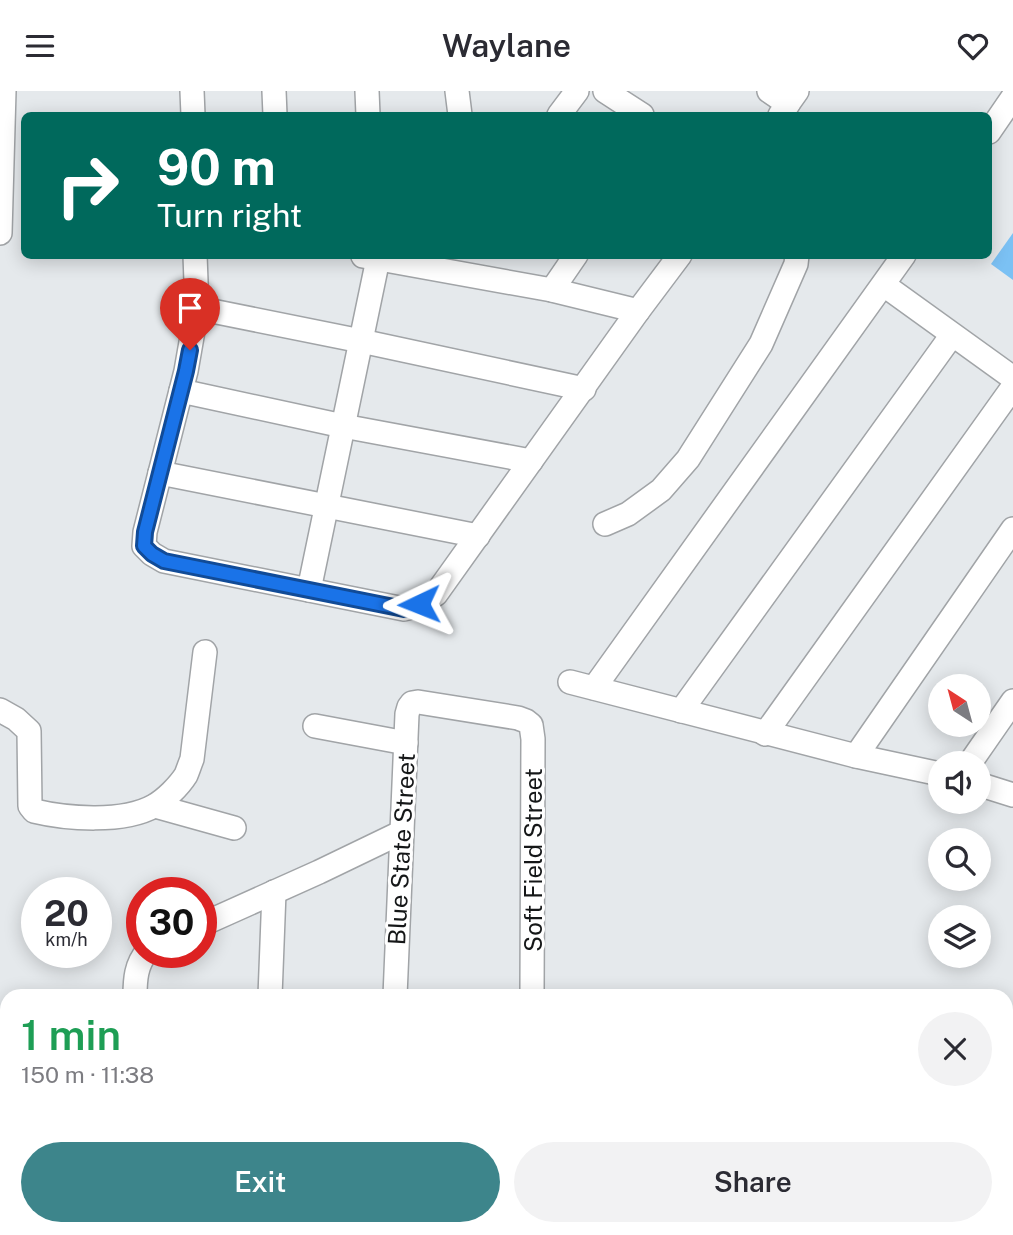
<!DOCTYPE html>
<html lang="en">
<head>
<meta charset="utf-8">
<style>
  :root { --surface:#fff; --page:#f2f2f3; --text:#2b2b33; --muted:#7c7c81; --accent:#3d858b }
  body { margin:0; font-family:"Public Sans",sans-serif; background:var(--page); color:var(--text); height:100vh; display:flex; flex-direction:column; font-size:26px; white-space:nowrap }
  * { box-sizing:border-box; margin:0 }
  p { font-size:23px; color:var(--muted) }
  .icon { flex:none; width:38px; height:38px; fill:none; stroke:currentColor; stroke-width:2; stroke-linecap:round; stroke-linejoin:round }
  .map { position:relative; flex:1; overflow:hidden }
  .details { position:absolute; left:0px; top:898px; width:1013px; height:247px; display:flex; flex-direction:column; background:var(--surface); border-radius:21px 21px 0 0; box-shadow:0 4px 18px #0003 }
  .details>* { flex:none }
  .banner { position:absolute; left:21px; top:21px; width:971px; height:147px; border-radius:10px; box-shadow:0 4px 18px #0003; background:#00695c; color:#fff; overflow:hidden }
  .needle { width:46px; rotate:324deg }
  .controls { position:absolute; left:928px; top:583px; display:grid; gap:14px }
  .controls a { display:grid; place-items:center; width:63px; height:63px; border-radius:50%; background:var(--surface); box-shadow:0 4px 18px #0003; font-size:35px }
  .speed { position:absolute; left:21px; top:786px; display:flex; gap:14px; font-size:35px; font-weight:700; text-align:center }
  .speed>* { display:grid; place-content:center; width:91px; height:91px; border-radius:50%; background:var(--surface); box-shadow:0 4px 18px #0003; line-height:1 }
  .speed small { font-size:18px; font-weight:400 }
  .speed .limit { border:10px solid #d22; background:#fff; color:#111 }
  .pin { position:absolute; display:grid; place-items:center; width:60px; height:60px; color:#fff; margin:-72px -30px; border-radius:50% 50% 50% 0; rotate:-45deg; box-shadow:0 0 7px #0007 }
  .pin .icon { rotate:45deg }
  .me { position:absolute; width:77px; margin:-38px; rotate:268deg; stroke-linejoin:round; filter:drop-shadow(0 0 5px #0008) }
  .turn { display:flex; align-items:center; gap:24px; height:147px; padding:0 21px; font-size:32px }
  .turn .icon { width:91px; height:91px; stroke-width:2.5 }
  .turn b { display:block; font-size:49px; line-height:60px }
  .round { display:grid; place-items:center; flex:none; width:74px; height:74px; border-radius:37px; background:var(--page) }
  .head { display:flex; align-items:center; justify-content:space-between; height:119px; padding:0 21px }
  h1 { font-size:42px; font-weight:600; line-height:52px; color:#1e9e55 }
  .cta { display:flex; gap:14px; margin-top:auto; padding:14px 21px }
  .cta a { flex:1; height:80px; border-radius:42px; background:var(--accent); color:#fff; font-size:28px; font-weight:600; line-height:80px; text-align:center }
  .cta a+a { background:var(--page); color:var(--text) }
  header { display:flex; justify-content:space-between; align-items:center; height:91px; padding:0 21px; background:var(--surface); font-size:32px; font-weight:600 }
  .map>svg:first-child { display:block }
  .green { fill:#7bc1f4 }
  .lines { fill:none; stroke-linecap:round; stroke-linejoin:round }
  .minor-casing { stroke:#a1a4a7; stroke-width:26 }
  .minor { stroke:#fff; stroke-width:23 }
  .route-casing { stroke:#114b97; stroke-width:18 }
  .route { stroke:#1a73e8; stroke-width:12 }
  .labels { text-anchor:middle; dominant-baseline:central; stroke-width:6; stroke-linejoin:round; paint-order:stroke }
  .street-label { font-size:24px; fill:#151718; stroke:#fff }
</style>
</head>
<body>
<header><svg class="icon" aria-label="menu" viewBox="0 0 24 24"><path d="M4 6h16M4 12h16M4 18h16"/></svg>Waylane<svg class="icon" aria-label="heart" viewBox="0 0 24 24"><path d="M12 20l-8-8c-3-5 5-10 8-4 3-6 11-1 8 4z"/></svg></header>
<div class="map">
<svg width="1013" height="1144" viewBox="0 0 1013 1144">
  <rect width="100%" height="100%" fill="#e5e9ec"/>
  <polygon class="green" points="1013,142 1013,189 991,173"/>
  <g class="lines">
    <defs>
      <g id="minor">
        <polyline points="192,0 193,24"/>
        <polyline points="274,0 275,24"/>
        <polyline points="367,0 368,24"/>
        <polyline points="457,0 460,24"/>
        <polyline points="605,0 642,24"/>
        <polyline points="769,0 788,13"/>
        <polyline points="559,24 577,0"/>
        <polyline points="780,24 797,0"/>
        <polyline points="989,41 1013,6"/>
        <polyline points="0,142 4,0"/>
        <polyline points="195,164 197,217 186,280 145,441 144,455 152,463 164,470 404,518 420,514 436,503 638,220 680,164"/>
        <polyline points="363,165 552,199 638,220"/>
        <polyline points="884,194 1013,287"/>
        <polyline points="552,199 576,164"/>
        <polyline points="197,217 361,250 584,298"/>
        <polyline points="181,300 343,335 531,370"/>
        <polyline points="160,382 478,445"/>
        <polyline points="605,433 628,423 661,399 688,368 761,253 796,173 797,164"/>
        <polyline points="309,499 378,168"/>
        <polyline points="570,591 856,665 940,683"/>
        <polyline points="594,597 904,164"/>
        <path d="M0 619 16 628 29 640 30 715 34 720C67 728 124 732 154 715 165 709 179 695 186 684 188 679 190 673 192 668L205 561"/>
        <polyline points="681,620 952,244"/>
        <polyline points="315,635 406,652"/>
        <polyline points="765,643 1013,296"/>
        <polyline points="856,665 1013,438"/>
        <polyline points="970,672 1013,610"/>
        <polyline points="978,693 1013,704"/>
        <polyline points="155,715 234,737"/>
        <polyline points="201,834 319,781 402,741"/>
        <path d="M135 905C135 889 136 873 147 861"/>
        <polyline points="270,905 274,801"/>
        <polyline points="395,905 407,623 409,616 412,612 418,611 518,627 526,630 531,634 533,648 532,905"/>
        <polyline points="536,1138 569,1144"/>
        <polyline points="854,1138 854,1144"/>
        <polyline points="126,1144 126,1138"/>
        <polyline points="261,1144 261,1138"/>
        <polyline points="385,1144 385,1138"/>
      </g>
    </defs>
    <use href="#minor" class="minor-casing"/>
    <use href="#minor" class="minor"/>
  </g>
  <g class="lines">
    <defs>
      <polyline id="route" points="190,259 186,280 145,441 144,455 152,463 164,470 404,518 419,513"/>
    </defs>
    <use href="#route" class="route-casing"/>
    <use href="#route" class="route"/>
  </g>
  <g class="labels">
    <g class="street-label">
      <text transform="translate(401 758) rotate(-87)">Blue State Street</text>
      <text transform="translate(533 769) rotate(-90)">Soft Field Street</text>
    </g>
  </g>
</svg>
<div class="controls">
<a><svg class="needle" viewBox="-14 -14 28 28"><path d="M0-13l5 13h-10z" fill="#e53935"/><path d="M0 13l5-13h-10z" fill="#7c7c81"/></svg></a>
<a><svg class="icon" aria-label="sound" viewBox="0 0 24 24"><path d="M4 9h4l5-4v14l-5-4H4zM17 9q2 3 0 6"/></svg></a>
<a><svg class="icon" aria-label="search" viewBox="0 0 24 24"><circle cx="10" cy="10" r="6"/><path d="M15 15l6 6"/></svg></a>
<a><svg class="icon" aria-label="layers" viewBox="0 0 24 24"><path d="M12 4l9 5-9 5-9-5zM3 14l9 5 9-5"/></svg></a>
</div>
<div class="speed"><div>20<small>km/h</small></div><div class="limit">30</div></div>
<div class="pin" style="left:190px;top:259px;background:#d93025"><svg class="icon" aria-label="arrive" viewBox="0 0 24 24"><path d="M6 21V4h12l-3 4 3 4H6"/></svg></div>
<svg class="me" style="left:419px;top:513px" viewBox="-20 -20 40 40"><path d="M0-17L14 15 0 8-14 15z" fill="#1a73e8" stroke="#fff" stroke-width="4"/></svg>
<div class="banner">
<div class="turn"><svg class="icon" aria-label="right" viewBox="0 0 24 24"><path d="M7 20v-9h11M14 6l5 5-5 5"/></svg><div><b>90 m</b>Turn right</div></div>
</div>
<section class="details">
<div class="head"><div><h1>1 min</h1><p>150 m · 11:38</p></div><a class="round"><svg class="icon" aria-label="close" viewBox="0 0 24 24"><path d="M6 6l12 12M18 6L6 18"/></svg></a></div>
<div class="cta"><a>Exit</a><a>Share</a></div>
</section>
</div>
</body>
</html>
